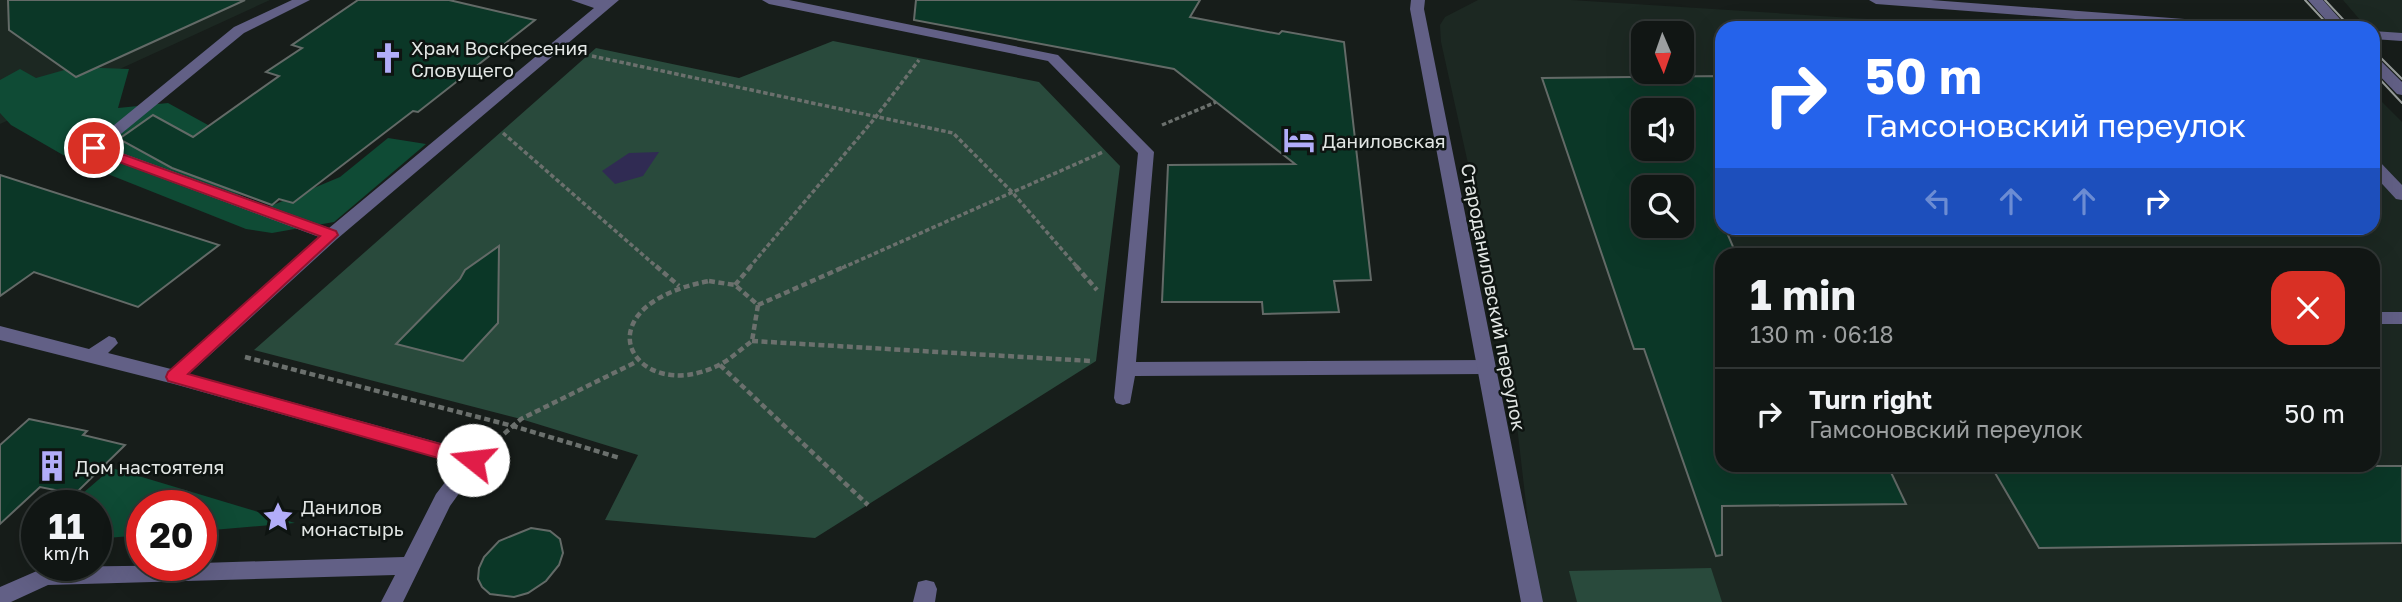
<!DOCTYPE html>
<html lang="en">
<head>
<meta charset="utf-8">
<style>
  :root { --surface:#111614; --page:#1e2322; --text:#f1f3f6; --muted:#9c9fa0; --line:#303534 }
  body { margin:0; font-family:"Golos Text",sans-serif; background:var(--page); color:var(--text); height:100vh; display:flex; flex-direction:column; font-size:26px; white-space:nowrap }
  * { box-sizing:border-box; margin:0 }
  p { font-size:23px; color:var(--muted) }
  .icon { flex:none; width:38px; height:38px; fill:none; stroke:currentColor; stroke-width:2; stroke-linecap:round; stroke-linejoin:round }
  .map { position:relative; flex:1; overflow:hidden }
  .drawer { position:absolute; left:1715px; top:248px; width:665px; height:224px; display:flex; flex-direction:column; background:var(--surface); border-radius:21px; box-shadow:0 7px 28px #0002,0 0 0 2px var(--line) }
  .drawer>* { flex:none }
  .hud { position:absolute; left:1715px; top:21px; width:665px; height:214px; border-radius:21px; box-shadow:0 7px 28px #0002,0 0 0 2px var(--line); background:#2563eb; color:#fff; overflow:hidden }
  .needle { width:46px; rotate:178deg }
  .buttons { position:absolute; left:1631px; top:21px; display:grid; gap:14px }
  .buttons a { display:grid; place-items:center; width:63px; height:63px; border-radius:14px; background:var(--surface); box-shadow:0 7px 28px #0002,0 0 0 2px var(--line); font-size:35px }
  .speed { position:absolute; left:21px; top:490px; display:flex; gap:14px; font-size:35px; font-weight:700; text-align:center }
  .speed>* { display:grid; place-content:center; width:91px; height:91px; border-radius:50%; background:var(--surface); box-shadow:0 7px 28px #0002,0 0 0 2px var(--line); line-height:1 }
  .speed small { font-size:18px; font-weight:400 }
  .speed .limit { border:10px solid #d22; background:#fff; color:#111 }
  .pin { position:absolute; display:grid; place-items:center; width:60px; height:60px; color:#fff; margin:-30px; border:4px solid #fff; border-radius:50%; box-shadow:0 2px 7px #0007 }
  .me { position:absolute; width:77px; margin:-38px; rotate:286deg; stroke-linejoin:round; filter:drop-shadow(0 0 5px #0008) }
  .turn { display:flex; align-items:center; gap:24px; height:147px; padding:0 35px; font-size:32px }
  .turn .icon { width:91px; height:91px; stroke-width:2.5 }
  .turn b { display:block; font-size:49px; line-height:60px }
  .lanes { display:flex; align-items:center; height:66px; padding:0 35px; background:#0003; justify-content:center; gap:35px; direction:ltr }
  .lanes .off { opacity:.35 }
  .round { display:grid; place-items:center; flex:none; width:74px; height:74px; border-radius:21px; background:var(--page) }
  .head { display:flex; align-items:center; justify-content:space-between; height:119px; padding:0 35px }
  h1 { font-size:42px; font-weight:700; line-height:52px }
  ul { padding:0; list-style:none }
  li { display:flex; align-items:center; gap:21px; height:91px; padding:0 35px; border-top:2px solid var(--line) }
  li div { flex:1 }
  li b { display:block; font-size:26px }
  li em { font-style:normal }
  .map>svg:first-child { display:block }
  .built { fill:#1c2822; fill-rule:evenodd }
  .green { fill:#294a3c }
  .forest { fill:#0f4b35 }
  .water { fill:#302b53 }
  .building { fill:#0b3727; stroke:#636a67; stroke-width:2; fill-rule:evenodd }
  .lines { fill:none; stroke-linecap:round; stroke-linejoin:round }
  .path-far1 { stroke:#6b706d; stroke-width:3.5; stroke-dasharray:4.5 2.5; stroke-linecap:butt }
  .path { stroke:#6b706d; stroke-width:4.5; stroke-dasharray:6 3.5; stroke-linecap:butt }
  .service { fill:#626086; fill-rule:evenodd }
  .minor { fill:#626086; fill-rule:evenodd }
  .tram { stroke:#989d9b; stroke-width:2 }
  .route { fill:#e11d48; stroke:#92132f; stroke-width:2 }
  .labels { text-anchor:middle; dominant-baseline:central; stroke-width:5; stroke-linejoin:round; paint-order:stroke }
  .poi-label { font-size:19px; fill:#e2e6e4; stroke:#0e1411; text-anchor:start }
  .street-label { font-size:19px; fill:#e2e6e4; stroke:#0e1411 }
</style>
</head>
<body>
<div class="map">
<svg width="2402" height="602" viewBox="0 0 2402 602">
  <rect width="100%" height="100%" fill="#171d1a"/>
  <g class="built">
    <polygon points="0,0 270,0 0,124"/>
    <path d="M1478 0H1571L2009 28H1722V228H2373V93L2402 122V602H1541L1534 573 1507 339 1441 42 1440 25 1445 17ZM1643 33H1682V72H1643ZM1643 110H1682V149H1643ZM1643 187H1682V226H1643ZM1722 256H2373V466H1722Z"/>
    <polygon points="2343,0 2402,0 2402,35 2373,33 2373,28 2367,28"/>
  </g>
  <g class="green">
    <polygon points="833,41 1039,82 1120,166 1096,361 815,538 605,520 638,455 521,419 254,350 596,48 739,78"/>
    <polygon points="1711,568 1722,602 1577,602 1569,571"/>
  </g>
  <g class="forest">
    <polygon points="75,67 129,69 118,108 168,103 208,125 246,124 222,165 228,189 266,208 340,177 388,138 426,144 334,222 272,233 246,229 70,159 11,125 0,113 0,80 20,69 36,78"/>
    <polygon points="112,468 295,523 201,531 201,506 142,506 142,535 96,539 96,506 68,506"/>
  </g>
  <polygon class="water" points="659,152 643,176 615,184 602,171 629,153"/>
  <g class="building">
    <polygon points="8,0 245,0 76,77 9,30"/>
    <polygon points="358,0 449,0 535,20 418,112 413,111 293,203 279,199 272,205 172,168 119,139 153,115 193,137 279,76 266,72 302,48 292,45"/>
    <polygon points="916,0 1200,0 1190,17 1279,34 1282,31 1344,42 1371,280 1334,281 1339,312 1263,314 1262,302 1162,302 1168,165 1295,164 1174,69 914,20"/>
    <path d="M1722 76V228H1725L1737 256H1722V466H1888L1906 504 1722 506V555L1716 556 1644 349H1634L1542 78ZM1643 110H1682V149H1643ZM1643 187H1682V226H1643Z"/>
    <polygon points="0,175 219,245 138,307 34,272 0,296"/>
    <polygon points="499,246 498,323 463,361 396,344 460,279 465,270"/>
    <polygon points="29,419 87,431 83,435 125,445 75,494 40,487 0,524 0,445"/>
    <polygon points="1991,466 2402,466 2402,543 2039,548"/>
    <polygon points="531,528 550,531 560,539 563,553 559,565 546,581 528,593 514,597 490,594 482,587 478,579 479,568 484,557 499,541"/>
  </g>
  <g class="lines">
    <g class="path-far1">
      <polyline points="592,56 953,133 1012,192 1078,268"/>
      <polyline points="1162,125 1216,102"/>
      <polyline points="503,133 658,268"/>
      <polyline points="749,268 875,118 919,60"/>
      <polyline points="842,268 1103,152"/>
    </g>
    <g class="path">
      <polyline points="656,266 679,286"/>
      <polyline points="1076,266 1097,290"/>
      <path d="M709 281 735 285 758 305 752 341C741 349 730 360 717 366 634 406 575 307 709 281Z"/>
      <polyline points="735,285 751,266"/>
      <polyline points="758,305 846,266"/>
      <polyline points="752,341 1091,361"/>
      <polyline points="245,357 513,426 620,458"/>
      <polyline points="720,365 868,505"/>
      <polyline points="497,440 521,419 636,362"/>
    </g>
    <g class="service">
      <polygon points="292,0 310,0 244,33 105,147 329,228 594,8 571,0 619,0 337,239 189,374 473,452 480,454 483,460 450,506 403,602 381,602 395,575 48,585 11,602 0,602 0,587 46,567 201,565 201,563 404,557 436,494 459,464 174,384 0,340 0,326 89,349 109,336 115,338 118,343 108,353 171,369 319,237 89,151 86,148 234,27"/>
      <polygon points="762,0 789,0 1058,55 1154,152 1136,362 1486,360 1492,362 1495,367 1492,372 1486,374 1135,376 1130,403 1123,405 1116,403 1114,398 1138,153 1048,61 769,4"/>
      <polygon points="2373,160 2379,161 2402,185 2402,200 2396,199 2373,174"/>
      <rect x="2373" y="312" width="29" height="12"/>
      <polygon points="926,580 934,582 937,589 935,602 913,602 918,582"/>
    </g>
    <g class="minor">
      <polygon points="1411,0 1425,0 1424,9 1543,602 1521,602 1410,9"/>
      <polygon points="1869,0 1931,0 2251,24 2258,28 2195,28 1876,4"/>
      <polygon points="2308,0 2323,0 2348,28 2333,28"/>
      <polygon points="2373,31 2402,33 2402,41 2373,39"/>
      <polygon points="2373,57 2378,58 2402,82 2402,95 2397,94 2373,69"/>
    </g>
    <g class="tram">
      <polyline points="2305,0 2331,28"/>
      <polyline points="2325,0 2351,28"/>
      <polyline points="2373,50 2402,79"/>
      <polyline points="2373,72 2402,103"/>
    </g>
  </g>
  <polygon class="route" points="94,144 336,231 338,235 188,374 473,453 479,455 482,460 479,465 473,468 168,381 166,377 168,372 320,236 89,151 87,148"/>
  <defs>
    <symbol id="church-bare" viewBox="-9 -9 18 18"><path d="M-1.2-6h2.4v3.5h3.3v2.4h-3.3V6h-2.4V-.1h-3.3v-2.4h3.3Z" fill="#b2adf9" stroke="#0e1411" stroke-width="2.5" paint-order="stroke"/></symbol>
    <symbol id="hotel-bare" viewBox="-9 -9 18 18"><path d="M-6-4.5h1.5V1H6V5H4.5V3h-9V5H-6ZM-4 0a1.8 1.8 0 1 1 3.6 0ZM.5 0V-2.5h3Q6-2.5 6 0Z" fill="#b2adf9" stroke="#0e1411" stroke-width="2.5" paint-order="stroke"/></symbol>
    <symbol id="building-bare" viewBox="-9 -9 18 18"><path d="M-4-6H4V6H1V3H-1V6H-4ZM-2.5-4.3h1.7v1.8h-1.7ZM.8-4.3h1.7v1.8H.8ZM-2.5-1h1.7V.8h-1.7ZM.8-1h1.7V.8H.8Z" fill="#b2adf9" stroke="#0e1411" stroke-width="2.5" paint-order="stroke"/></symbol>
    <symbol id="sight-bare" viewBox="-9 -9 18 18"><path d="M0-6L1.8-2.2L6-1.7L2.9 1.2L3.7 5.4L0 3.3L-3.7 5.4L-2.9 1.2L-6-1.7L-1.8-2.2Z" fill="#b2adf9" stroke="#0e1411" stroke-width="2.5" paint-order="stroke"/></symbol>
  </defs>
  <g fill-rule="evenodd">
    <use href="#church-bare" x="366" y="36" width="44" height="44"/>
    <use href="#hotel-bare" x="1277" y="118" width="44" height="44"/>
    <use href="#building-bare" x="30" y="444" width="44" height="44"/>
    <use href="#sight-bare" x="256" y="495" width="44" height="44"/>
  </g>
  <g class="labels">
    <g class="poi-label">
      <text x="411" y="47">Храм Воскресения<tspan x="411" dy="22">Словущего</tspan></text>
      <text x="1322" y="140">Даниловская</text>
      <text x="75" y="466">Дом настоятеля</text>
      <text x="301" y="506">Данилов<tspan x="301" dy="22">монастырь</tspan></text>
    </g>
    <g class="street-label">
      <text transform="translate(1494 297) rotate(79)">Староданиловский переулок</text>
    </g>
  </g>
</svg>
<div class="buttons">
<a><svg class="needle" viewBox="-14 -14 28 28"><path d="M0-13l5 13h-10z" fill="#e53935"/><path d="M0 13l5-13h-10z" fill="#9c9fa0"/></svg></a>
<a><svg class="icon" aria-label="sound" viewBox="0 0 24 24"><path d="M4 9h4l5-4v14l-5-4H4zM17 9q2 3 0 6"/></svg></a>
<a><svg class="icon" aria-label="search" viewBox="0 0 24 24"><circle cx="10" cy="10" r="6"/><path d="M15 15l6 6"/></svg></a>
</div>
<div class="speed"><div>11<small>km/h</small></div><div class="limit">20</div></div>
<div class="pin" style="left:94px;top:148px;background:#d93025"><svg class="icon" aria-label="arrive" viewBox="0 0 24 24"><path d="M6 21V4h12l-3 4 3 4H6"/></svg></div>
<svg class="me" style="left:473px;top:460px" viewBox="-20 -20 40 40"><circle r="19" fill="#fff"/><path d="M0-13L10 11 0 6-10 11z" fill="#e11d48"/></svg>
<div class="hud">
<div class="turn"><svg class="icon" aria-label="right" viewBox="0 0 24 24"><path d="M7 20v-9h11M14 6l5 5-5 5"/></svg><div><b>50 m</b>Гамсоновский переулок</div></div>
<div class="lanes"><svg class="icon off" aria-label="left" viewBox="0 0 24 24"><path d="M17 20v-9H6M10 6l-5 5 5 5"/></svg><svg class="icon off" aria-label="ahead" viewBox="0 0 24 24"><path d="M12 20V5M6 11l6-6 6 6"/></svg><svg class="icon off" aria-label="ahead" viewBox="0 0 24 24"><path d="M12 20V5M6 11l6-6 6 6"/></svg><svg class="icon" aria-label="right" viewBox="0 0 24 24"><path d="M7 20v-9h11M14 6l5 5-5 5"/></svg></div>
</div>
<section class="drawer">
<div class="head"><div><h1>1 min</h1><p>130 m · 06:18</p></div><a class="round" style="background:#d93025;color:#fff"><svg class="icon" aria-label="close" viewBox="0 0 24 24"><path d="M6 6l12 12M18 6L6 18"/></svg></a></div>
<ul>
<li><svg class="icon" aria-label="right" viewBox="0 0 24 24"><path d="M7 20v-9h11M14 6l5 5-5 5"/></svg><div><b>Turn right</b><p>Гамсоновский переулок</p></div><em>50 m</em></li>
</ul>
</section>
</div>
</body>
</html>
